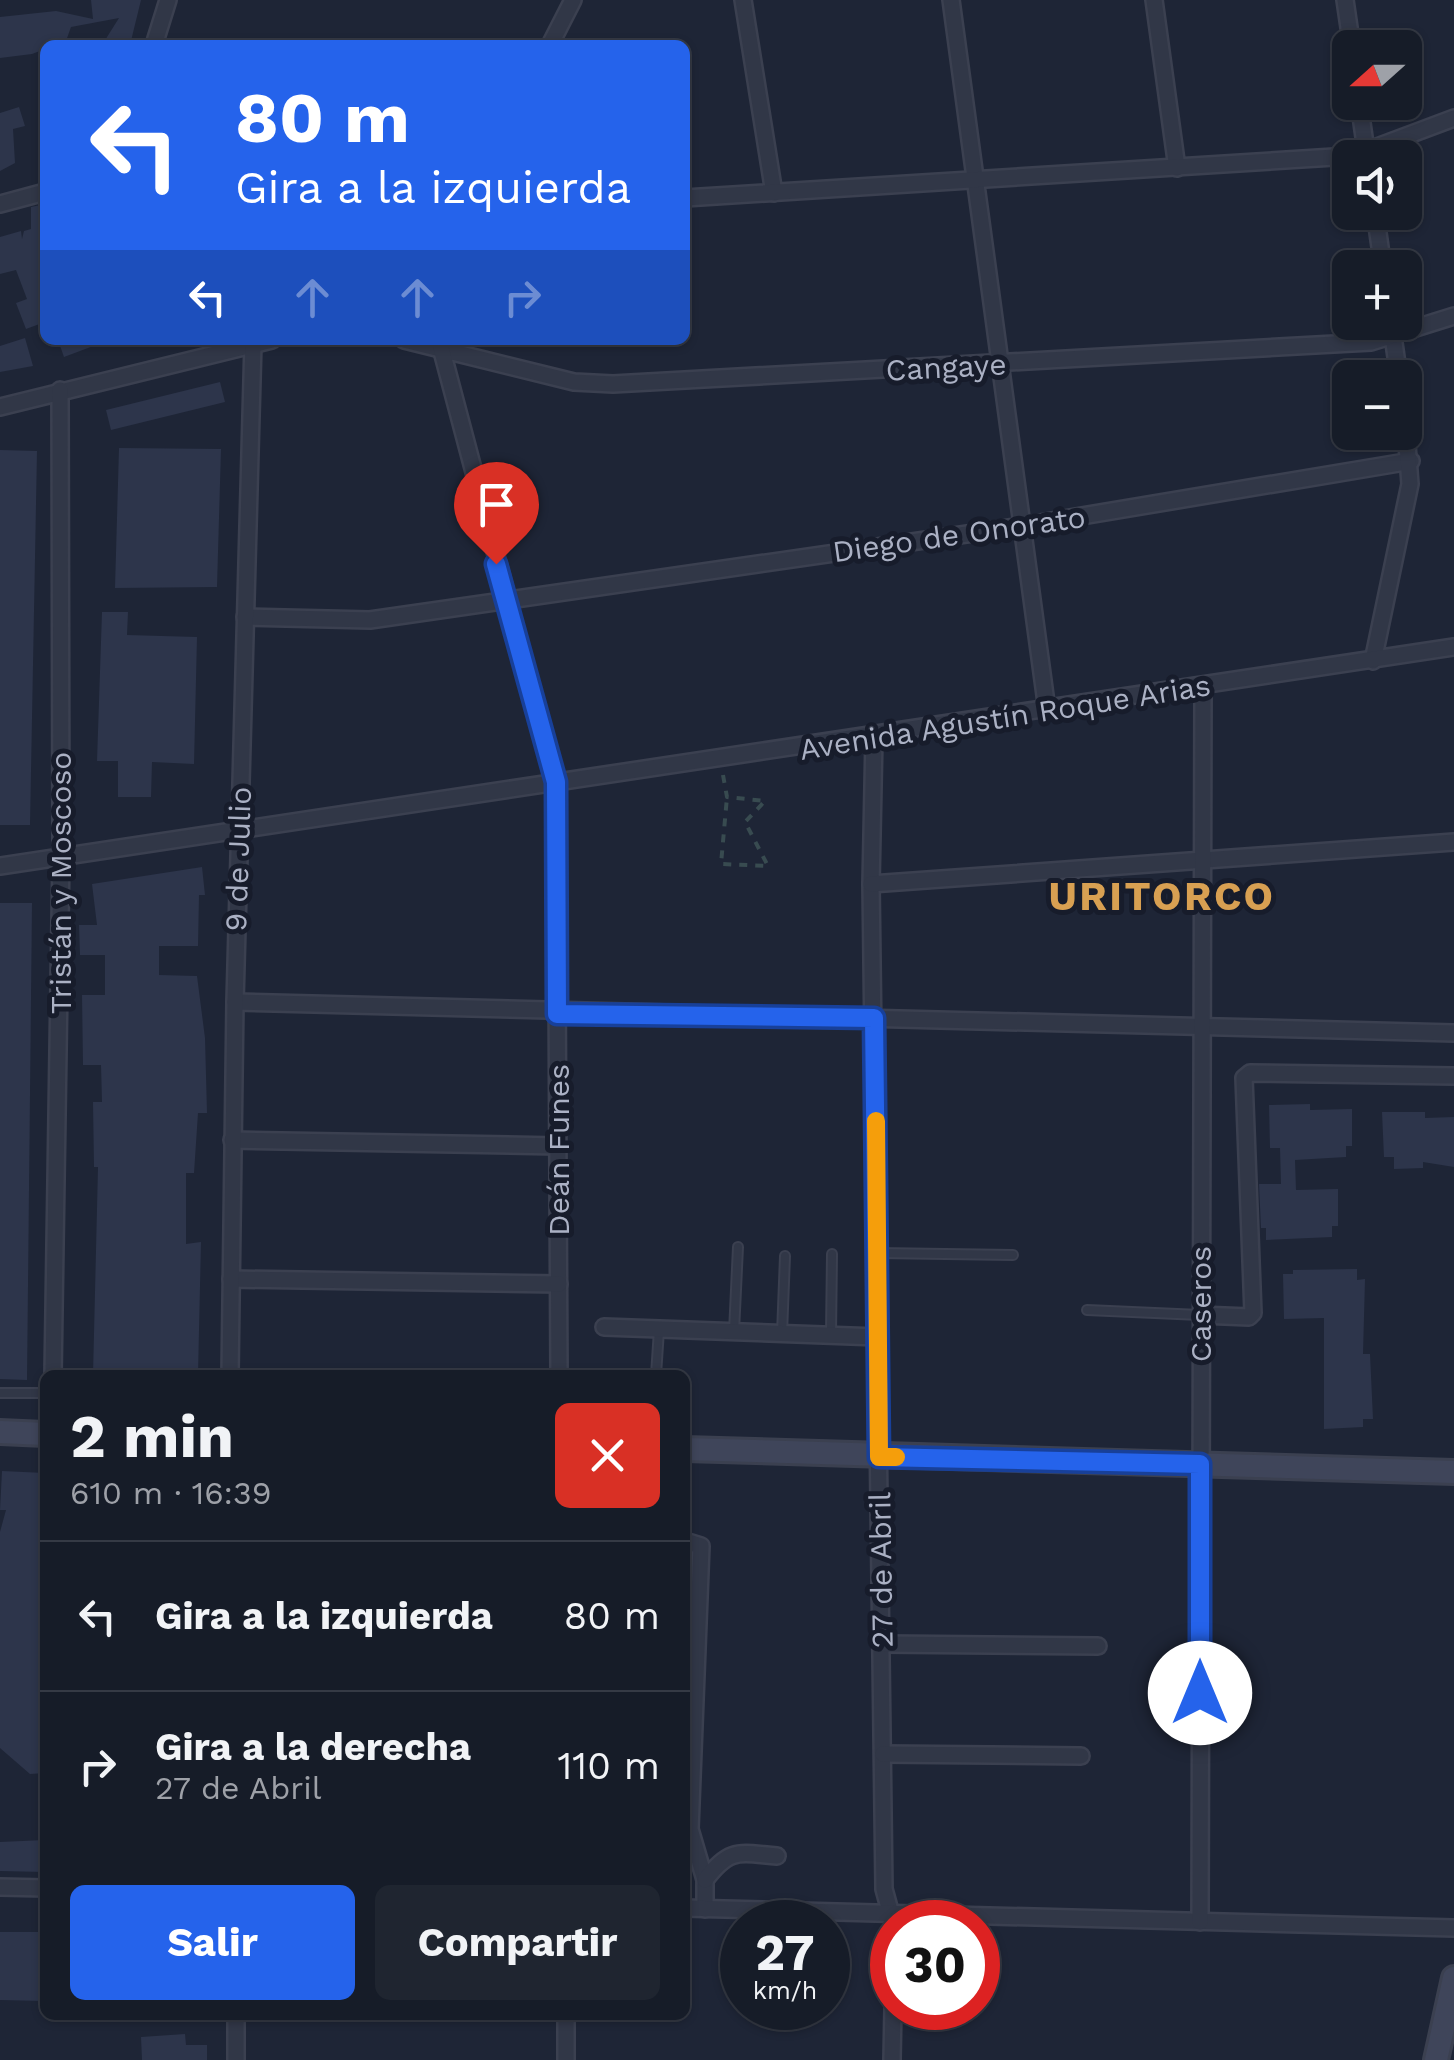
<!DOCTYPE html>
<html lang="es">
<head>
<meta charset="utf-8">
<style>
  :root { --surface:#161c28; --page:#1f2530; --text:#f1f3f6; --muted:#9ea1a8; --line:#353a45; --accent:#2563eb }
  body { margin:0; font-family:"Work Sans",sans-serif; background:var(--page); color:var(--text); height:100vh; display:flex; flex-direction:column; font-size:38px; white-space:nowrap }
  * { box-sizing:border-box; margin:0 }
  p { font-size:32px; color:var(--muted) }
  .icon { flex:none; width:55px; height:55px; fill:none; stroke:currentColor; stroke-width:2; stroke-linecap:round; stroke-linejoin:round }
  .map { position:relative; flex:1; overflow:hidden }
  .panel { position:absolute; left:40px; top:1370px; width:650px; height:650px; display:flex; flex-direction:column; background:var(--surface); border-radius:15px; box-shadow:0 2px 8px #0004,0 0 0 2px var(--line) }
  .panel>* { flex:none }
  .top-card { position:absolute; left:40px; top:40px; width:650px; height:305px; border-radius:15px; box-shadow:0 2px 8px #0004,0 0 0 2px var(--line); background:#2563eb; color:#fff; overflow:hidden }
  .needle { width:65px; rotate:249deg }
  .tools { position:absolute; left:1332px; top:30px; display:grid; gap:20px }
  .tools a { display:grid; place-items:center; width:90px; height:90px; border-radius:15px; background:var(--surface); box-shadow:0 2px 8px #0004,0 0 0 2px var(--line); font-size:50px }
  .speed { position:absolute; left:720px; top:1900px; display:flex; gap:20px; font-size:50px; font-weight:700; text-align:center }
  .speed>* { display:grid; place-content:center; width:130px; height:130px; border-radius:50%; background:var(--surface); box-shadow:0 2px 8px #0004,0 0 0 2px var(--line); line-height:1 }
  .speed small { font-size:25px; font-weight:400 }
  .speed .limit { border:15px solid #d22; background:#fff; color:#111 }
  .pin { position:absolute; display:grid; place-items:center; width:85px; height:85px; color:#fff; margin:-102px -42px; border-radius:50% 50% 50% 0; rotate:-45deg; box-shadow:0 0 10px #0007 }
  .pin .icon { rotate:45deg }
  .me { position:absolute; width:110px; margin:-55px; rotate:0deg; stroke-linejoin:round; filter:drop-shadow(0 0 8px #0008) }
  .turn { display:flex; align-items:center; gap:35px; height:210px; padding:0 30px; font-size:45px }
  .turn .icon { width:130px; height:130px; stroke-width:2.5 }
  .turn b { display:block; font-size:70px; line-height:85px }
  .lanes { display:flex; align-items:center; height:95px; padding:0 30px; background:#0003; justify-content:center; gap:50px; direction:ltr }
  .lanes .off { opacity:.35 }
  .round { display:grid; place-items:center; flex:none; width:105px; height:105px; border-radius:15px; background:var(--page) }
  .headline { display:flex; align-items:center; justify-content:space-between; height:170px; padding:0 30px }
  h1 { font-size:60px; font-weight:700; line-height:75px }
  .action { display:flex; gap:20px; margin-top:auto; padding:20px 30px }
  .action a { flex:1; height:115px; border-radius:15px; background:var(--accent); color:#fff; font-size:40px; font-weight:700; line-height:115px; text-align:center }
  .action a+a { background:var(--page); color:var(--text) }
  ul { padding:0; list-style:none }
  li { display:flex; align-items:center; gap:30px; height:150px; padding:0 30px; border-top:2px solid var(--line) }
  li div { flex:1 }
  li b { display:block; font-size:38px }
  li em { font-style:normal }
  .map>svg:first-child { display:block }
  .building { fill:#2d354b }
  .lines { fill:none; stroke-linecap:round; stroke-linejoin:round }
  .lane-casing { stroke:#3b4050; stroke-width:12 }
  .street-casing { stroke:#3b4050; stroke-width:20 }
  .secondary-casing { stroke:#3b4050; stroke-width:28 }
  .path { stroke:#384b50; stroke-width:4; stroke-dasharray:8 8; stroke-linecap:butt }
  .lane { stroke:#313747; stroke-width:8 }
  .street { stroke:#313747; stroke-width:15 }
  .secondary { stroke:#3f455a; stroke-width:22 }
  .route-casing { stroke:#184099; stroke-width:25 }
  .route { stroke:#2563eb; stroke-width:18 }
  .slow { stroke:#f59e0b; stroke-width:18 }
  .labels { text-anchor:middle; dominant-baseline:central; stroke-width:10; stroke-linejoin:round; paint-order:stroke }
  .street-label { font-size:30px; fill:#abb1c4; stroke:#171c2b }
  .district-label { font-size:40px; font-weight:bold; letter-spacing:2.5px; fill:#d8a052; stroke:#171c2b }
</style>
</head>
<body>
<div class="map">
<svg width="1454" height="2060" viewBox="0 0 1454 2060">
  <rect width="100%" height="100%" fill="#1e2536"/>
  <g class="building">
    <polygon points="91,0 141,0 130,45 102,45 119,18 71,27 66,41 32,54 0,58 0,17 56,11 93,19"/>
    <polygon points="19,107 25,126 13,129 15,163 0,171 0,113"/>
    <polygon points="45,204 45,271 38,273 45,294 45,322 26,329 16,303 27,299 16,270 0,274 0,237 21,231 22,239 24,231 31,229 31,207"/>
    <polygon points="25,338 33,366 0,372 0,346"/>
    <polygon points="58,340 104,340 104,342 64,357"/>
    <polygon points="220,382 225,402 111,430 106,410"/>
    <polygon points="119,448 221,449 217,587 115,588"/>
    <polygon points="0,450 37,451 30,825 0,825"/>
    <polygon points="102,612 128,612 127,635 197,637 194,764 152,762 151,797 118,797 118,761 97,761"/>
    <polygon points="202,867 205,895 199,895 198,946 159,946 159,975 197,976 205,1038 207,1113 198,1113 194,1173 186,1173 186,1244 201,1242 198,1375 93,1375 98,1167 94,1167 93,1102 102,1102 101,1065 83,1065 82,995 105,995 105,955 80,955 79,925 97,925 92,884"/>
    <polygon points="0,903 32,903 27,1380 0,1379"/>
    <polygon points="1310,1104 1310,1110 1352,1109 1352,1146 1346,1146 1346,1157 1295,1160 1296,1190 1338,1189 1338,1226 1332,1226 1332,1237 1266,1240 1266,1228 1261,1228 1259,1184 1281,1184 1280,1148 1270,1148 1269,1105"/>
    <polygon points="1382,1112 1425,1112 1425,1118 1454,1117 1454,1167 1423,1162 1423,1168 1394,1169 1394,1157 1384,1157"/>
    <polygon points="1357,1269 1357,1280 1365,1279 1363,1354 1370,1354 1373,1419 1363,1419 1363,1427 1324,1429 1324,1318 1284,1319 1283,1274 1293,1274 1293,1270"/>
    <polygon points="2,1471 45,1473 45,1773 30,1774 0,1748 0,1532 6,1510 0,1510"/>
    <polygon points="45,1840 45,1872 0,1871 0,1842"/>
    <polygon points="0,1932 45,1932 45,2001 0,2000"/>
    <polygon points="185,2034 186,2045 207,2045 207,2060 142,2060 141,2037"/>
  </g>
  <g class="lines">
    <defs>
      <g id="lane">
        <polyline points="878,1253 1013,1255"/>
        <polyline points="1087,1310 1200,1315"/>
        <polyline points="734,1332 738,1247"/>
        <polyline points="782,1334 785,1256"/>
        <polyline points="831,1335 832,1254"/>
        <polyline points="656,1375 659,1330"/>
        <polyline points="0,1393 45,1393"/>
      </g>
      <g id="street">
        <polyline points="743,0 774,193"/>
        <polyline points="951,0 1047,710"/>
        <polyline points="1154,0 1177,168"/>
        <polyline points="1345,0 1352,48"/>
        <polyline points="154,45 168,0"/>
        <polyline points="550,45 573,0"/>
        <polyline points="1359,102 1367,158"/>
        <polyline points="685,198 1334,157 1366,151 1454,118"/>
        <polyline points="0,204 45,192"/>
        <polyline points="1375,212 1383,268"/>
        <polyline points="1391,322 1399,378"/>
        <polyline points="404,340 574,382 613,384 1371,342 1454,316"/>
        <polyline points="439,340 556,782 559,1375"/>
        <polyline points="0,407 272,340"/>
        <polyline points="245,617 370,620 1022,526 1411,461"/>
        <polyline points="1373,661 1410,484 1405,418"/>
        <polyline points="874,737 871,884 884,1889 893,1922"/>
        <polyline points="0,866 1454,647"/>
        <polyline points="871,884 1454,842"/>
        <polyline points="235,1002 1454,1033"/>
        <polyline points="232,1140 558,1146"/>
        <polyline points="231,1279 559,1284"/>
        <polyline points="1200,1315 1249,1317 1253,1313 1244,1078 1250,1073 1454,1076"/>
        <polyline points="604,1327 878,1337"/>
        <polyline points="53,1375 61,856 60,390"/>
        <polyline points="230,1375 235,1002 253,343"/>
        <polyline points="685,1541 701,1546 690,1829 705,1880 705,1909"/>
        <polyline points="883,1644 1098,1646"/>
        <polyline points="883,1754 1081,1756"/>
        <path d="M705 1880C730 1847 739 1853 777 1856"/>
        <polyline points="0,1887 45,1888"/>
        <polyline points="685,1908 1454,1928"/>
        <polyline points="1200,1922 1203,686"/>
        <polyline points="236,2060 236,2015"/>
        <polyline points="566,2060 566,2015"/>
        <polyline points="892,2060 893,2008"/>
      </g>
      <g id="secondary">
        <polyline points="0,1432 45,1434"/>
        <polyline points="685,1449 1454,1472"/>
        <polyline points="1436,2060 1454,1978"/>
      </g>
    </defs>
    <use href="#lane" class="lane-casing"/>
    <use href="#street" class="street-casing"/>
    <use href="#secondary" class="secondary-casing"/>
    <polyline class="path" points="723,775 727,797 765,801 745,822 768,866 721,864 727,797"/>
    <use href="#lane" class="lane"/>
    <use href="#street" class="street"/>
    <use href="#secondary" class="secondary"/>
  </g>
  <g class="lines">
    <defs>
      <polyline id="route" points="496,564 556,782 557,1014 874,1018 879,1457 1200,1464 1200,1693"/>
    </defs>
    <use href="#route" class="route-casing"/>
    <use href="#route" class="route"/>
    <polyline class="slow" points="876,1121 879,1457 896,1457"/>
  </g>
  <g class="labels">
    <g class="street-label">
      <text transform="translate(946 367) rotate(-3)">Cangaye</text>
      <text transform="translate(959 534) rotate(-8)">Diego de Onorato</text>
      <text transform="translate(1005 717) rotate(-9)">Avenida Agustín Roque Arias</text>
      <text transform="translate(238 859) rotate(-88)">9 de Julio</text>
      <text transform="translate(60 883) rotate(-90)">Tristán y Moscoso</text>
      <text transform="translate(558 1150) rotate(-90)">Deán Funes</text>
      <text transform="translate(1200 1304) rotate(-90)">Caseros</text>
      <text transform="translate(881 1570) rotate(-91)">27 de Abril</text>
    </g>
    <g class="district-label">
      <text x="1162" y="896">URITORCO</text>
    </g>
  </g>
</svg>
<div class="tools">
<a><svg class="needle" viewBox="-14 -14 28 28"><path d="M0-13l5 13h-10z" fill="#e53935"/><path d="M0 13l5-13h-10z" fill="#9ea1a8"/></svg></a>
<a><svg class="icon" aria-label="sound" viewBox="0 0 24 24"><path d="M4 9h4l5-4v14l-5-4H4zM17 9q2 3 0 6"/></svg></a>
<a>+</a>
<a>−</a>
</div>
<div class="speed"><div>27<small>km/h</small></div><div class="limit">30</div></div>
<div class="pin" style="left:496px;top:564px;background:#d93025"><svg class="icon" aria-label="arrive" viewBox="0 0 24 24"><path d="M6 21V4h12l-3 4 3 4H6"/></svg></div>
<svg class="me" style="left:1200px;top:1693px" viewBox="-20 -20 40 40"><circle r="19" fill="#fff"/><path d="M0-13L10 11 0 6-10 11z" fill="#2563eb"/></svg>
<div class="top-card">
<div class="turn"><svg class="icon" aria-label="left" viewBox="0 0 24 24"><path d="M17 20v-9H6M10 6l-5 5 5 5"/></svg><div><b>80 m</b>Gira a la izquierda</div></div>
<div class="lanes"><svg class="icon" aria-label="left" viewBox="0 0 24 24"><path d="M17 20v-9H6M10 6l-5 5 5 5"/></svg><svg class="icon off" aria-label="ahead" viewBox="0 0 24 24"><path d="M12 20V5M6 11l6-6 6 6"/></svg><svg class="icon off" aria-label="ahead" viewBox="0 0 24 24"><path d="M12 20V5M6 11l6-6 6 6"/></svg><svg class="icon off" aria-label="right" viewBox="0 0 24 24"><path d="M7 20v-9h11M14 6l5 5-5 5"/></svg></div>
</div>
<section class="panel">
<div class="headline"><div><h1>2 min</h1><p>610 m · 16:39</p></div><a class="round" style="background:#d93025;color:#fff"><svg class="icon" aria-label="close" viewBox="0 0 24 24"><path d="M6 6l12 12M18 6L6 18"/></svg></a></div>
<ul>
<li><svg class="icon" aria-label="left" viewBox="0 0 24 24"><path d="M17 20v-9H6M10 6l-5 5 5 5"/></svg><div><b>Gira a la izquierda</b></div><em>80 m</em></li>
<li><svg class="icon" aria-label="right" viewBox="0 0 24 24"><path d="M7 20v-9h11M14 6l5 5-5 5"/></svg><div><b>Gira a la derecha</b><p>27 de Abril</p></div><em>110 m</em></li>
</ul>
<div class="action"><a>Salir</a><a>Compartir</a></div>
</section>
</div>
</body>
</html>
